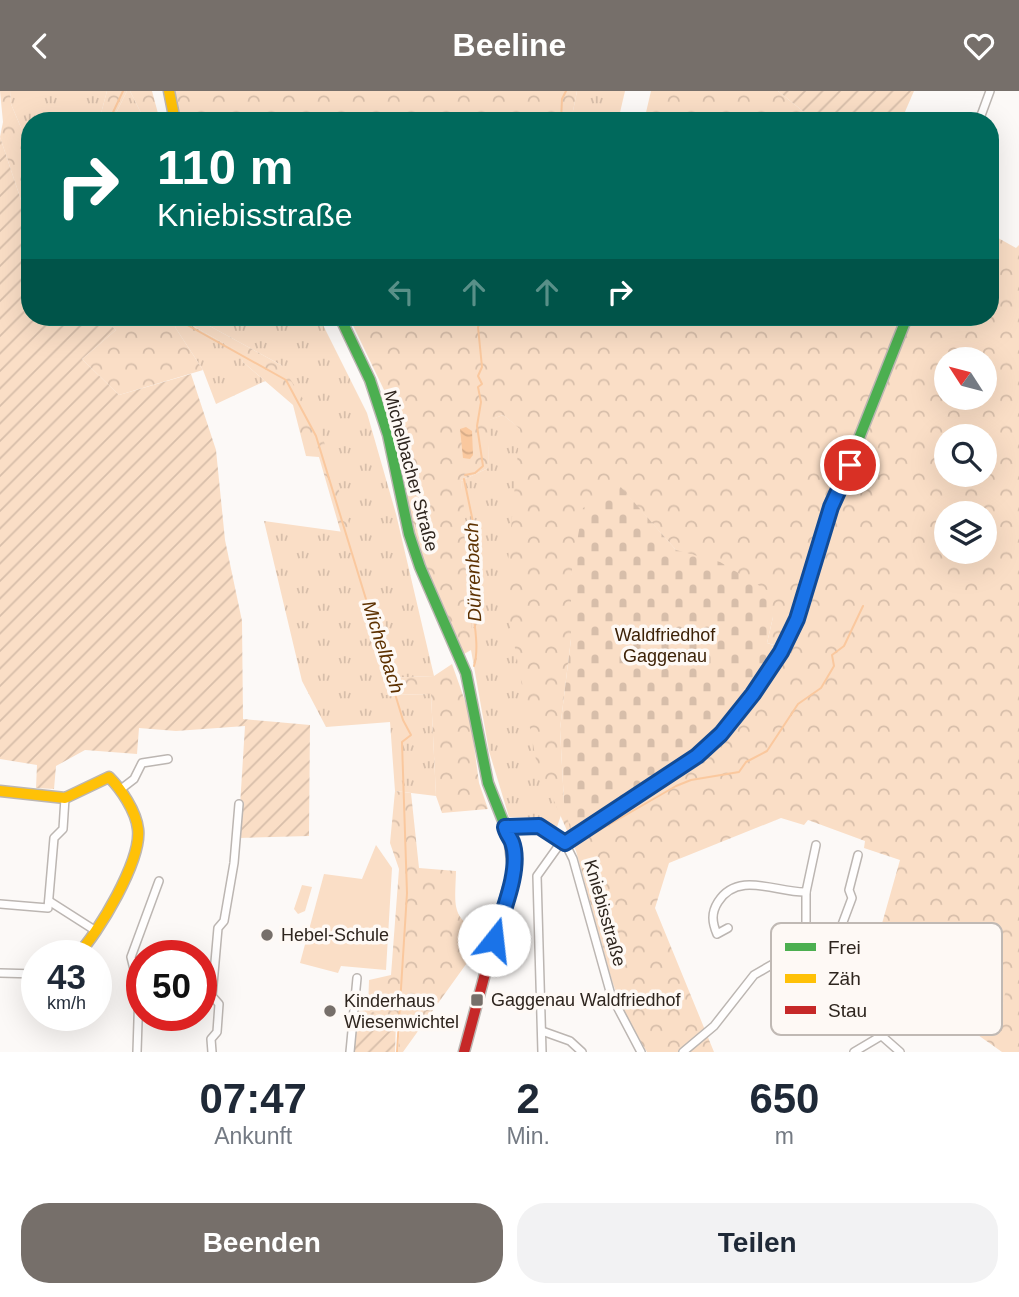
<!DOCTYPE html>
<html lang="de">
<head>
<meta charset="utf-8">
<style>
  :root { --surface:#fff; --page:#f2f2f3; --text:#1f2937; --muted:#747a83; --accent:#766f6a }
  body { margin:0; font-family:Arial,sans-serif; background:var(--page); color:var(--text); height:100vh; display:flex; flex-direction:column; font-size:26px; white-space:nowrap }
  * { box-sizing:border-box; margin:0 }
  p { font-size:23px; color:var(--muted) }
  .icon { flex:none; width:38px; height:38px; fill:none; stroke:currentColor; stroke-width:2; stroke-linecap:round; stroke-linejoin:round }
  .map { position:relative; height:961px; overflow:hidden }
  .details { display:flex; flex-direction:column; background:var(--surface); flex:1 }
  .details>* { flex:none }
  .guide { position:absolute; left:21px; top:21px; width:978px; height:214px; border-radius:28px; box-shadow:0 7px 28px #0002; background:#00695c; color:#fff; overflow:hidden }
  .needle { width:46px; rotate:306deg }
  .controls { position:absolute; left:934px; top:256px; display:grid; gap:14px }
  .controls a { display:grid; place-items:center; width:63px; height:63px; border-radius:50%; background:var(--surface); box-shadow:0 7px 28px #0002; font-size:35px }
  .speed { position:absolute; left:21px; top:849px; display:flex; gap:14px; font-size:35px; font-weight:700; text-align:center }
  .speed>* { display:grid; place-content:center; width:91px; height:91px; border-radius:50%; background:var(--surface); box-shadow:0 7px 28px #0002; line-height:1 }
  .speed small { font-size:18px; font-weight:400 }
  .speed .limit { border:10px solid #d22; background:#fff; color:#111 }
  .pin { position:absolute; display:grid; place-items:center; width:60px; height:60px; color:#fff; margin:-30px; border:4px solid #fff; border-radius:50%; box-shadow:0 2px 7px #0007 }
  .me { position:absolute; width:77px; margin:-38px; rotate:16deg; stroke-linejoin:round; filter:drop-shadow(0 0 5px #0008) }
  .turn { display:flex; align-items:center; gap:24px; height:147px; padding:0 21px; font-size:32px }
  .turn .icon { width:91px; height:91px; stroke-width:2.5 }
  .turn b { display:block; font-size:49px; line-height:60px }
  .lanes { display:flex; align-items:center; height:66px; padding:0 21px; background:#0003; justify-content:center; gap:35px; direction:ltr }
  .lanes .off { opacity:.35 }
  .eta { display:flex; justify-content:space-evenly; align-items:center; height:119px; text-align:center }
  .eta b { font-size:42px; font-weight:600; line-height:49px }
  .cta { display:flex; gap:14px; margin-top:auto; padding:14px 21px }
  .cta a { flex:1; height:80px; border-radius:28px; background:var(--accent); color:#fff; font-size:28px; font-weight:600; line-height:80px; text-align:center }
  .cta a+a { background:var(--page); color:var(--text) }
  header { display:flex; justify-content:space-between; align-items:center; height:91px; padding:0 21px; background:var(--accent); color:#fff; font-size:32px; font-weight:600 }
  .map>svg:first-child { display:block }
  .grass { fill:url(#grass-tufts) }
  .forest { fill:url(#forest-crowns); fill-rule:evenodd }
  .cemetery { fill:url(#cemetery-stones) }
  .park { fill:#fadec6 }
  .garden { fill:url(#garden-furrows) }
  .water { fill:url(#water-waves) }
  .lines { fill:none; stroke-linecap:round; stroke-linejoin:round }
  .stream { stroke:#fac89e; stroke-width:2 }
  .street-casing { stroke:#bcb6b2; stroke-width:10 }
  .fast-casing { stroke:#bcb6b2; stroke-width:13 }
  .slow-casing { stroke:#bcb6b2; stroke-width:13 }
  .jam-casing { stroke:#bcb6b2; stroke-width:13 }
  .street { stroke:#fffefe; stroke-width:7 }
  .fast { stroke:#4caf50; stroke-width:10 }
  .slow { stroke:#ffc107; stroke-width:10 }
  .jam { stroke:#c62828; stroke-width:10 }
  .route-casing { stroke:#114b97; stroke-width:18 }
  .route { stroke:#1a73e8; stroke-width:12 }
  .poi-dot { fill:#766f6a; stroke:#fef9f5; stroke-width:2.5 }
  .labels { text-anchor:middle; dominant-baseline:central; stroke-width:7; stroke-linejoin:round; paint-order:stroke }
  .street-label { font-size:18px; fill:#2e251e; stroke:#fef9f5 }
  .park-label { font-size:18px; fill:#3d2207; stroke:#fef9f5 }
  .poi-label { font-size:18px; fill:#2e251e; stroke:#fef9f5; text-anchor:start }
  .water-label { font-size:19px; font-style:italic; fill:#5d3100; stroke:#fef9f5 }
  .key { fill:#fef9f5; stroke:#c0b9b4; stroke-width:2 }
  .key-label { font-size:19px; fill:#2e251e }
</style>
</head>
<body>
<header><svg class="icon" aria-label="back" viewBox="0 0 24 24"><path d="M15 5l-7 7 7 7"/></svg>Beeline<svg class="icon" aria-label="heart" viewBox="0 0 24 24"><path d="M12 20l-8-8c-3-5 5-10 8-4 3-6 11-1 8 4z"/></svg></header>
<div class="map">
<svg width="1019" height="961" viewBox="0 0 1019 961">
  <defs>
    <pattern id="grass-tufts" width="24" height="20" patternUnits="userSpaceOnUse" patternTransform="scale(1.75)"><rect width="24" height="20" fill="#fadec6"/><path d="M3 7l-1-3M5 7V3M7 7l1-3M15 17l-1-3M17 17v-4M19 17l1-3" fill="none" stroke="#d7beaa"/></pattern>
    <pattern id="forest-crowns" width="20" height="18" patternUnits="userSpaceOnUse" patternTransform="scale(1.75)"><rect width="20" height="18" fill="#fadec6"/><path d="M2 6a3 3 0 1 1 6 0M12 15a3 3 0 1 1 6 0" fill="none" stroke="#d7beaa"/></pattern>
    <pattern id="cemetery-stones" width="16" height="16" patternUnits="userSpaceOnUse" patternTransform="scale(1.75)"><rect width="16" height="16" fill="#fadec6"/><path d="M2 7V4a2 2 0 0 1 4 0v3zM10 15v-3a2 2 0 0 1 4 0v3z" fill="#d7beaa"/></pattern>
    <pattern id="garden-furrows" width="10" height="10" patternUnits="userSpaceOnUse" patternTransform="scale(1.75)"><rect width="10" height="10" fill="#fadec6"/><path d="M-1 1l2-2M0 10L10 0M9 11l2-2" fill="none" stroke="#d7beaa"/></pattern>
    <pattern id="water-waves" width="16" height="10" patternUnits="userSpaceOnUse" patternTransform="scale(1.75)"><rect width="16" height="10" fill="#fac89e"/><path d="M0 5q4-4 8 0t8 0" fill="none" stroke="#d7ac88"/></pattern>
  </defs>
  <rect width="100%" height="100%" fill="#fcf9f7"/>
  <g class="grass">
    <polygon points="10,0 107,0 99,30 30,30 30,58 11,13"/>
    <polygon points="127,0 130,0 145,30 112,30"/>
    <polygon points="577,0 625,0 618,30 571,30"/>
    <polygon points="193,226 319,226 367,322 396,423 434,585 385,587 385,604 431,603 436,705 395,700 390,631 326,636 302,590 264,430 351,442 281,274"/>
    <polygon points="178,227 240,261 243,271 265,290 216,313 203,279 175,236"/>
    <polygon points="503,324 521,338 513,427 551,697 561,724 557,736 537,727 509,726 489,660 471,559 461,390 488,377 489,329"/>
    <polygon points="934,834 1009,886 999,936 915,881 903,847"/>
  </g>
  <g class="forest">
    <polygon points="0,0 10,0 11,13 30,58 30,136 0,46 3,31"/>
    <polygon points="107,0 127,0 112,30 99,30"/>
    <polygon points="130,0 152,0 160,30 145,30"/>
    <polygon points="174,0 577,0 571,30 180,30"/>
    <polygon points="651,0 778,0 815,30 644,30"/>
    <path d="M991 143 1016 157 1019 154V961H1002L951 925 943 929 908 903 881 836 900 769 864 757 865 750 808 729 804 734 781 727 669 772 655 817 714 961H647L626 928 612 890 576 760 536 669 505 504 520 338 503 324 490 329 488 377 461 390C467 446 474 503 471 559L464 563 420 461 402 398 385 301 349 226H990ZM947 268H985V306H947ZM947 345H985V383H947ZM619 395 676 459 773 526 767 552 778 555 564 711 560 638 571 548V484ZM947 422H985V460H947ZM934 834 1008 886 999 936 915 881 903 847Z"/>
    <polygon points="101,226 193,226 281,274 318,331 352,442 341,442 319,366 306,365 293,314 243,271 239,261 179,227 175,236 203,279 119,304 82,268 116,239"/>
    <polygon points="452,573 470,624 479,692 488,718 442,722 436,705 431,603 385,604 384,587 434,585"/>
    <path d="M395 700 411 702 419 777 456 780C455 817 450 828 487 844L403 961H398L400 932 368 919 369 889 391 884 399 778 390 752Z"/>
  </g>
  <polygon class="cemetery" points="619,394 676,459 720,471 768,500 773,526 767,552 779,556 751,597 712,644 571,742 564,711 560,638 571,548 571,484 583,417"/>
  <g class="park">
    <polygon points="376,754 392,777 386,879 341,875 338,882 300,872 324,783 362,788"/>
    <polygon points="302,794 312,796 305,820 298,823 294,818"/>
  </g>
  <g class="garden">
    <polygon points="778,0 914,0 901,30 815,30"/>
    <polygon points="0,46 30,136 30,226 101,226 116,239 82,268 119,304 191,283 216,359 225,449 242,530 243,628 310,634 309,745 238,747 245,635 176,640 139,637 137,663 85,659 56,675 54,698 36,697 37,674 0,668"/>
    <polygon points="368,919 396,930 395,961 354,961 357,920"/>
  </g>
  <polygon class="water" points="466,336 472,340 473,364 470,368 463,367 460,338"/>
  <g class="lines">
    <g class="stream">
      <polyline points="109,30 123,0"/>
      <polyline points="561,30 562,8 566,0"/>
      <polyline points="173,226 286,289 316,345 403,629 411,644 402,651 407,802 397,961"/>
      <polyline points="465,384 475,382 483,375 477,335 481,311 478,296 482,293 478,285 482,276 478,236 484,227 489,226"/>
      <path d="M464 388 473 431 475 472C463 498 483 546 474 575"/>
      <polyline points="591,744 676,695 691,689 739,681 746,671 767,660 798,613 821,597 834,575 832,564 844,555 863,515"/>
    </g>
    <defs>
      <g id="street">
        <polyline points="979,30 990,0"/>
        <polyline points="121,698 134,688 142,672 168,668"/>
        <polyline points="505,736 539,735 562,750 537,785 542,961"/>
        <polyline points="565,752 573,768 611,904 641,961"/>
        <polyline points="49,810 96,840"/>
        <polyline points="0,813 48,817 54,747 63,738 65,707"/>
        <path d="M728 837 717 843C712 831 711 822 718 811 738 779 777 802 806 801"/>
        <polyline points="806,867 806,801 816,754"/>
        <polyline points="821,874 848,850 840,839 852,807 849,799 858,764"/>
        <polyline points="0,882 37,883"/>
        <polyline points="542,940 570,950 582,961"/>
        <polyline points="137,961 139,899 131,866 159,790"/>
        <polyline points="212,961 211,948 217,941 219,913 212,905 218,837 224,830 234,772 239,713"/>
        <polyline points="350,961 357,887"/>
        <polyline points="683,961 714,935 754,884 773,873 806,867 829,878 875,939 900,961"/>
        <polyline points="854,961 881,945"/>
      </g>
      <g id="fast">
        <polyline points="340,226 370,289 388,344 409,443 420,476 466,582 488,692 509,745"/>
        <polyline points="827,428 907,226"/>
      </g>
      <g id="slow">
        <polyline points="169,0 175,30"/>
        <path d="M0 700 65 707 109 686C121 698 136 720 138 738 142 769 98 843 77 864"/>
      </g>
      <g id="jam">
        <polyline points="562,750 565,752 697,665 721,643 772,576 797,528 827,428"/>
        <polyline points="464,961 508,797 514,786 509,745"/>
      </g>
    </defs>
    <use href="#street" class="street-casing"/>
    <use href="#fast" class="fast-casing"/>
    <use href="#slow" class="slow-casing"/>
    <use href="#jam" class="jam-casing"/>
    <use href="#street" class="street"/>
    <use href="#fast" class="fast"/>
    <use href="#slow" class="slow"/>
    <use href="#jam" class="jam"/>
  </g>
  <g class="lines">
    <defs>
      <path id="route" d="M494 849C502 822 522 777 512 751 510 746 506 742 505 736L539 735 565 752 697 665 721 643 753 603 781 561 797 528 831 416 850 374"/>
    </defs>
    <use href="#route" class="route-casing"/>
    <use href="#route" class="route"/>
  </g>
  <g class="poi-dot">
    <circle cx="267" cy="844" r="7"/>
    <rect x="470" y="902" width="14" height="14" rx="3.5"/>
    <circle cx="330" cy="920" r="7"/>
  </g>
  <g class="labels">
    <g class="street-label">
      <text transform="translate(411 380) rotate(75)">Michelbacher Straße</text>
      <text transform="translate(605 822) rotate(74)">Kniebisstraße</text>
    </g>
    <g class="park-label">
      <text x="665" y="544">Waldfriedhof<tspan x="665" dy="21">Gaggenau</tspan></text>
    </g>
    <g class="poi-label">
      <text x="281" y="844">Hebel-Schule</text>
      <text x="491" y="909">Gaggenau Waldfriedhof</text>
      <text x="344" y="910">Kinderhaus<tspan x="344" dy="21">Wiesenwichtel</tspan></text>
    </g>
    <g class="water-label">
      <text transform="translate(473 481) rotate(-92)">Dürrenbach</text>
      <text transform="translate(383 556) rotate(72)">Michelbach</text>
    </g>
  </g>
  <rect x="771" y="832" width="231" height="112" rx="10" class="key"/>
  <rect x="785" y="852" width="31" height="8" fill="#4caf50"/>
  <rect x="785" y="883" width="31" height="9" fill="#ffc107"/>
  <rect x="785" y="915" width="31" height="8" fill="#c62828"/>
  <g class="key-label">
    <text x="828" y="863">Frei</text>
    <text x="828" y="894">Zäh</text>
    <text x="828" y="926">Stau</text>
  </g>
</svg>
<div class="controls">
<a><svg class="needle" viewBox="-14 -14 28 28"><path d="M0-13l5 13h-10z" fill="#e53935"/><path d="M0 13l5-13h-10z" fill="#747a83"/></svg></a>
<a><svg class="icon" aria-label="search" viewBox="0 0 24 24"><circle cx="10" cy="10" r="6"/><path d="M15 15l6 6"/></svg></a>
<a><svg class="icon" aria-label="layers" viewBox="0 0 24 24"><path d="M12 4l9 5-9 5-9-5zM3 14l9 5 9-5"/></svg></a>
</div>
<div class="speed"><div>43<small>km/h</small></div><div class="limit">50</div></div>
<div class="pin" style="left:850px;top:374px;background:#d93025"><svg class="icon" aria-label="arrive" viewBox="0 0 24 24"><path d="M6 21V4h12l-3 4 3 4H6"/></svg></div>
<svg class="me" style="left:494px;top:849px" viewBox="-20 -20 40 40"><circle r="19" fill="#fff"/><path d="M0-13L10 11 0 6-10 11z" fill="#1a73e8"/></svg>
<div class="guide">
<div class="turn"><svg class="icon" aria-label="right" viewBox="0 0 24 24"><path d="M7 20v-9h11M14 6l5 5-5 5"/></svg><div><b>110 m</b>Kniebisstraße</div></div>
<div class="lanes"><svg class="icon off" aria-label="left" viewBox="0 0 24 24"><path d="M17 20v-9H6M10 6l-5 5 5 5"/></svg><svg class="icon off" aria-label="ahead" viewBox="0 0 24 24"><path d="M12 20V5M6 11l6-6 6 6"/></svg><svg class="icon off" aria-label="ahead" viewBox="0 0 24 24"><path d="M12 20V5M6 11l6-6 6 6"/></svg><svg class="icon" aria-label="right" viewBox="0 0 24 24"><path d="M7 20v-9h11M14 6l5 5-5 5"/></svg></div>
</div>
</div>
<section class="details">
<div class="eta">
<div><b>07:47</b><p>Ankunft</p></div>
<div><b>2</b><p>Min.</p></div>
<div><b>650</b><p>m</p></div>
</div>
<div class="cta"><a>Beenden</a><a>Teilen</a></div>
</section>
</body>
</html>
